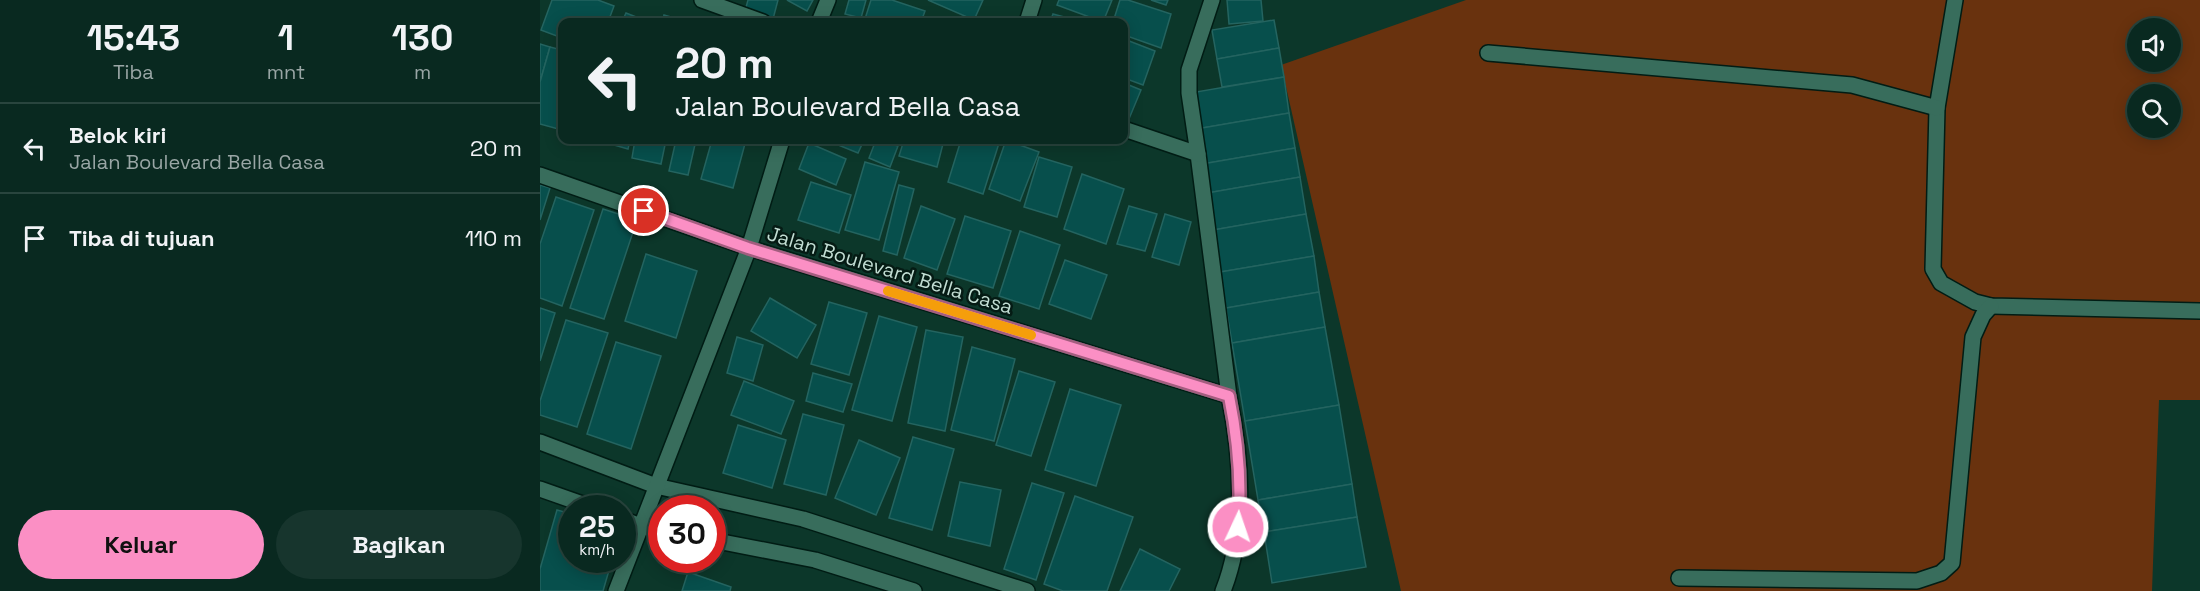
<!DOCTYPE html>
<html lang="id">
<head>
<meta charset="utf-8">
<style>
  :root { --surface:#092920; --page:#17352d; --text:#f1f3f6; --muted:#99a6a5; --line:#29453e; --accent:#fb8fc4 }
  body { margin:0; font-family:"Space Grotesk",sans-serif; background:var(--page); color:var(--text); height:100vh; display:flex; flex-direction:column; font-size:22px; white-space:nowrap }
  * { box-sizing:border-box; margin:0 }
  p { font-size:20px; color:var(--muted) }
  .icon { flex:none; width:33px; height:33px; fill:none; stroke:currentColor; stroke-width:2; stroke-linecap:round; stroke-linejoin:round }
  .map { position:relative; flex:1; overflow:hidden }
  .sheet { display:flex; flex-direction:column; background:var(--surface); width:540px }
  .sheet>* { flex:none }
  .banner { position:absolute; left:18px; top:18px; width:570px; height:126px; border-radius:12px; box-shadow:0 3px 15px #0003,0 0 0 2px var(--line); background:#092920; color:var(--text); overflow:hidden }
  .controls { position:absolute; left:1587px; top:18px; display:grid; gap:12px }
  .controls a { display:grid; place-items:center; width:54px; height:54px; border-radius:50%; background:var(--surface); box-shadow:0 3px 15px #0003,0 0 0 2px var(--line); font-size:30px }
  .speed { position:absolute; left:18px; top:495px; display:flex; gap:12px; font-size:30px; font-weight:700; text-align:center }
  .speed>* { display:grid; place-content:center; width:78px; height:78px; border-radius:50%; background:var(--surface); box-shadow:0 3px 15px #0003,0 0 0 2px var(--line); line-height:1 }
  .speed small { font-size:15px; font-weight:400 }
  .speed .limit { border:9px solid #d22; background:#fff; color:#111 }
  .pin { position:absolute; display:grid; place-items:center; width:51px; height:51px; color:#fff; margin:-26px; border:3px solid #fff; border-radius:50%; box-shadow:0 2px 6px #0007 }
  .me { position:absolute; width:66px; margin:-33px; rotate:3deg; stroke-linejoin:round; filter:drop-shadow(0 0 4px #0008) }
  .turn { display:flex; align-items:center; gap:21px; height:126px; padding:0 18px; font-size:27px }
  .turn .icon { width:78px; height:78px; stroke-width:2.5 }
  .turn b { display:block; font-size:42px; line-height:51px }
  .eta { display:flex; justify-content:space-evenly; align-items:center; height:102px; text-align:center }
  .eta b { font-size:36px; font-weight:800; line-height:42px }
  .action { display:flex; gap:12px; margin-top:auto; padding:12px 18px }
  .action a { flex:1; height:69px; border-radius:36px; background:var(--accent); color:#111; font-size:24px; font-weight:800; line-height:69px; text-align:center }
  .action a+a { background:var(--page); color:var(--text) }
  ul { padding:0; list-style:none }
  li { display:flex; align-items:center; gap:18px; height:90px; padding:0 18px; border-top:2px solid var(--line) }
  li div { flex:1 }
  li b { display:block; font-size:22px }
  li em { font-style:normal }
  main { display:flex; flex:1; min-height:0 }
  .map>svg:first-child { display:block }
  .green { fill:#69320e; fill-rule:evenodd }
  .building { fill:#074f4c; stroke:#246460; stroke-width:1.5 }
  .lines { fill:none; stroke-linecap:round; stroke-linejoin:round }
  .minor-casing { stroke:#011c14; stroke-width:18 }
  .minor { stroke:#386d5c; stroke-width:15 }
  .route-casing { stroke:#a35d7f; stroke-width:15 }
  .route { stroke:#fb8fc4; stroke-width:10 }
  .slow { stroke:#f59e0b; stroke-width:10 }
  .labels { text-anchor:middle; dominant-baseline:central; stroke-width:5; stroke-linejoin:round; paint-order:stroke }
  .street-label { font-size:20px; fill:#c2ddd3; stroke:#051b14 }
</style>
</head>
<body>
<main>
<section class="sheet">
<div class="eta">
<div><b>15:43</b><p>Tiba</p></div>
<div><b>1</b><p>mnt</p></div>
<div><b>130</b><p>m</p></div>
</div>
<ul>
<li><svg class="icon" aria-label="left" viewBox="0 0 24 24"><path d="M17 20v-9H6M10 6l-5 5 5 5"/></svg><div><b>Belok kiri</b><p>Jalan Boulevard Bella Casa</p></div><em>20 m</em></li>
<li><svg class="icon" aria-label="arrive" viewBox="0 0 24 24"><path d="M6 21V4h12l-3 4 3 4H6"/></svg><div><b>Tiba di tujuan</b></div><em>110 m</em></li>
</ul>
<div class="action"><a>Keluar</a><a>Bagikan</a></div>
</section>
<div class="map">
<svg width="1660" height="591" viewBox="0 0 1660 591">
  <rect width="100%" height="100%" fill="#0c372a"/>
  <path class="green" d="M926 0H1660V400H1619L1612 591H861L741 65ZM1598 28H1630V62H1598ZM1598 94H1630V128H1598Z"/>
  <g class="building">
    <polygon points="12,0 58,0 74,6 68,22 22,22 22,38 1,30"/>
    <polygon points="208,0 238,0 233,19 205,11"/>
    <polygon points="247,0 273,0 267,11"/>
    <polygon points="309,0 326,0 321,18 305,14"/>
    <polygon points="331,0 352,0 385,11 381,22 324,22"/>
    <polygon points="388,0 443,0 434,20"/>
    <polygon points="519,0 572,0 563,22 517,5"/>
    <polygon points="580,0 588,0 631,14 621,48 584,35 584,22 573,22"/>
    <polygon points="611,0 628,0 626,5"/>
    <polygon points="687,0 721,0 723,21 689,24"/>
    <polygon points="86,13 109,22 82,22"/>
    <polygon points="513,14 543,22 510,22"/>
    <polygon points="124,15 148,22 122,22"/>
    <polygon points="392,18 411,22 391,22"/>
    <polygon points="734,20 739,48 677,59 672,30"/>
    <polygon points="584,39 615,51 603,85 584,78"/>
    <polygon points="0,44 10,47 0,82"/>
    <polygon points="10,47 22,50 22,130 0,124 0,82"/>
    <polygon points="739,48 744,77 682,87 677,59"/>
    <polygon points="744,77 749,113 656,129 650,93"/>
    <polygon points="584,83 601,90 586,126 584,125"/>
    <polygon points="749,113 755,148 662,164 656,129"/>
    <polygon points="57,140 90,140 88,149"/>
    <polygon points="95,140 126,140 121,164 92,158"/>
    <polygon points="136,140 156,140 148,175 129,171"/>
    <polygon points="172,140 206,140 193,188 161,179"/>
    <polygon points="286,140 324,140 318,153"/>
    <polygon points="336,140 358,146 350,167 329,158"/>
    <polygon points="364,140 404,140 397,167 359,156"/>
    <polygon points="421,140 460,140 443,194 408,182"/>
    <polygon points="466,140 499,152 480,201 449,189"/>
    <polygon points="269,143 306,159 296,185 259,169"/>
    <polygon points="755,148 760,177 667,193 662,164"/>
    <polygon points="499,157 532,167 517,217 484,207"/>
    <polygon points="325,162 359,172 339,240 305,230"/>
    <polygon points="542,174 584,189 566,244 524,229"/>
    <polygon points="760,177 766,214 673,230 667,193"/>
    <polygon points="271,182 311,195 299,233 258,220"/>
    <polygon points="0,185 10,188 0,220"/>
    <polygon points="359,185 374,189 357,255 343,251"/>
    <polygon points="16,197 54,210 22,306 0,298 0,244"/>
    <polygon points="381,206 415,219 397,270 364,258"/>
    <polygon points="589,206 617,214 605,251 577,244"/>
    <polygon points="63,209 97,220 64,319 30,308"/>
    <polygon points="625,214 651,222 639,265 612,257"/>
    <polygon points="766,214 774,256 680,272 673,230"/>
    <polygon points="425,216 471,231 453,288 407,274"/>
    <polygon points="480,231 520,245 499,309 459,296"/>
    <polygon points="106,254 157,271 136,338 85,321"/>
    <polygon points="774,256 779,292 686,308 680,272"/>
    <polygon points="525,260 567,275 551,319 509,304"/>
    <polygon points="779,292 785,327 692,343 686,308"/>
    <polygon points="230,298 276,325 257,358 211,331"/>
    <polygon points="289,302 327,313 309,375 271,364"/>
    <polygon points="0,308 15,313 0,361"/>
    <polygon points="339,316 377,327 352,421 312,410"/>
    <polygon points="26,320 68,333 37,427 0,415 0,401"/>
    <polygon points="785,327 799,405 705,421 692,343"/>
    <polygon points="386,330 423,337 405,431 368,423"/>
    <polygon points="197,337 223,345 213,381 187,373"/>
    <polygon points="76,342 121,356 91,449 47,434"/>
    <polygon points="432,347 475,359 454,441 411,430"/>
    <polygon points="479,371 515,382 491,456 456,445"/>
    <polygon points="273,373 312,384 303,412 266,401"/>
    <polygon points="204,381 254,401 241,434 191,415"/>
    <polygon points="530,389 581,405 556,486 505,470"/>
    <polygon points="799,405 812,484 718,500 705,421"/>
    <polygon points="263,414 304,425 286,495 244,484"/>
    <polygon points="198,425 246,440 232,488 183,473"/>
    <polygon points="373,437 414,449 392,530 349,518"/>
    <polygon points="319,440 360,458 336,515 295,498"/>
    <polygon points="420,482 461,490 450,546 408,536"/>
    <polygon points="492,483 524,493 496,580 464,569"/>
    <polygon points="812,484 817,517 724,532 718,500"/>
    <polygon points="535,496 593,517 567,591 523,591 504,584"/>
    <polygon points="17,510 32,514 32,560 72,560 63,591 0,591 0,569"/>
    <polygon points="817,517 826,567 732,583 724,532"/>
    <polygon points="600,549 640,569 629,591 580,591"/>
    <polygon points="148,572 191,587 190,591 142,591"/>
  </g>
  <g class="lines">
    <defs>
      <g id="minor">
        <polyline points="162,0 223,22"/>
        <polyline points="1415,0 1397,108 1393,269 1401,283 1435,302 1451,306 1660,311"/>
        <polyline points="279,22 288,0"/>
        <polyline points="487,22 494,0"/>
        <polyline points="948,53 1312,85 1397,108"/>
        <polyline points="584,129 658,154 689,396"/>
        <polyline points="658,154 649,93 649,70 672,0"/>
        <path d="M0 175 209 248 689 396C702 460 707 530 683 591"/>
        <polyline points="0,442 116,486 263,519 487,591"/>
        <polyline points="0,489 54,508"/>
        <polyline points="82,519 101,526 122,530"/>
        <polyline points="172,540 275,560 374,591"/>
        <polyline points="1139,578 1377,581 1401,573 1412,563 1433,337 1443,315 1451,306"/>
        <polyline points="76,591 209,248 242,140"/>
      </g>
    </defs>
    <use href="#minor" class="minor-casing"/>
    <use href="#minor" class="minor"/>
  </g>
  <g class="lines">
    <defs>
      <path id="route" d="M104 211 208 248 689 396C698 440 702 482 698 527"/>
    </defs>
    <use href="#route" class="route-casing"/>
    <use href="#route" class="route"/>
    <polyline class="slow" points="348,291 491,335"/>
  </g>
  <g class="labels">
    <g class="street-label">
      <text transform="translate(350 270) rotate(17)">Jalan Boulevard Bella Casa</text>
    </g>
  </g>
</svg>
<div class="controls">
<a><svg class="icon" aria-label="sound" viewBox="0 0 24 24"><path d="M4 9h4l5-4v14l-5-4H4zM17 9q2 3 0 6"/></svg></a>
<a><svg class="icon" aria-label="search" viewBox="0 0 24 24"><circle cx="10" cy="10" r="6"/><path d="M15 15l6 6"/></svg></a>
</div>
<div class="speed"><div>25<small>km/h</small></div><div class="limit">30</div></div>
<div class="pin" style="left:104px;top:211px;background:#d93025"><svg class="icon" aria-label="arrive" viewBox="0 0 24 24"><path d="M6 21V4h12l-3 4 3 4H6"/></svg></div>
<svg class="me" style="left:698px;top:527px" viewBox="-20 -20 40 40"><circle r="17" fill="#fb8fc4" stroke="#fff" stroke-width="3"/><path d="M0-11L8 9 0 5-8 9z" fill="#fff"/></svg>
<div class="banner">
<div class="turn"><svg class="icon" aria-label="left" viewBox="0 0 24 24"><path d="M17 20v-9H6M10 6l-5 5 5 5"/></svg><div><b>20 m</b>Jalan Boulevard Bella Casa</div></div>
</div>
</div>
</main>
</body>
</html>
